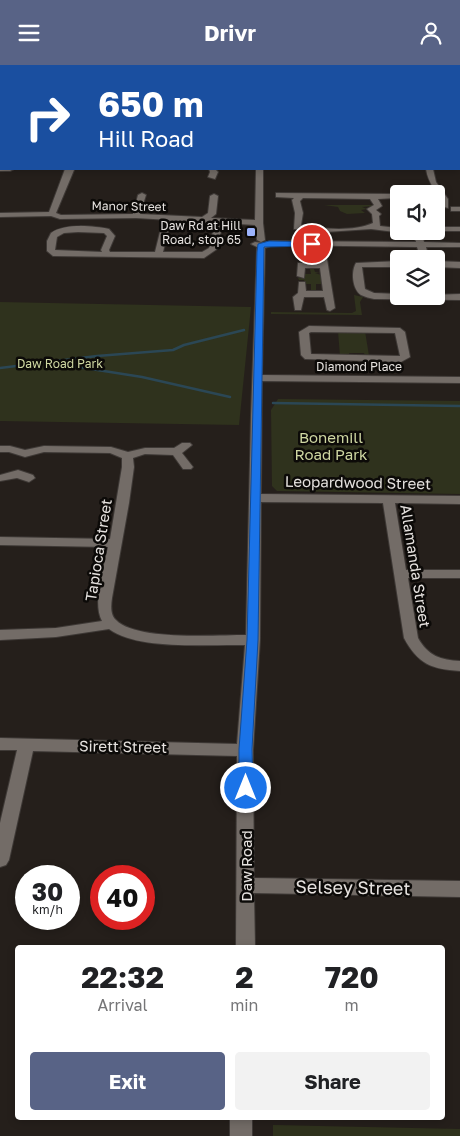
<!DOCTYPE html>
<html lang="en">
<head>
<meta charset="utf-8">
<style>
  :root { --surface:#fff; --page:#f2f2f2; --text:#202124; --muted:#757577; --accent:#586386 }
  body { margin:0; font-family:"Golos Text",sans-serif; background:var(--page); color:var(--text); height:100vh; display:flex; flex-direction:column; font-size:19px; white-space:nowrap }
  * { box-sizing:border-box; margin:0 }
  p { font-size:16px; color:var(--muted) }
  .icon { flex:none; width:28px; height:28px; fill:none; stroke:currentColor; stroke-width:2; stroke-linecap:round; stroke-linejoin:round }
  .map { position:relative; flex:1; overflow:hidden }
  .panel { position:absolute; left:15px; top:880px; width:430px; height:175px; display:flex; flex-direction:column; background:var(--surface); border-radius:5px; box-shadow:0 2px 8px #0003 }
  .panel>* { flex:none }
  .guide { position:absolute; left:0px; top:0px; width:460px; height:105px; box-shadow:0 2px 8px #0003; background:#1a4fa0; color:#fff; overflow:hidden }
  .tools { position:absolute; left:390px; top:120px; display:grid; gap:10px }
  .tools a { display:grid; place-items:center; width:55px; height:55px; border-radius:5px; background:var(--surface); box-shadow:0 2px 8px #0003; font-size:25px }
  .speed { position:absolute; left:15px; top:800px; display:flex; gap:10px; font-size:25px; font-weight:700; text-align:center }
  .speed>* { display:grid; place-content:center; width:65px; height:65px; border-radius:50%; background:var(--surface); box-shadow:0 2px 8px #0003; line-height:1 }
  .speed small { font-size:12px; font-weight:400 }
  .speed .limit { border:8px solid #d22; background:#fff; color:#111 }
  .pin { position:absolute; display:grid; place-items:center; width:42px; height:42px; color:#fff; margin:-21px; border:2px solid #fff; border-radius:50%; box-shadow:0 1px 5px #0007 }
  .me { position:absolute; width:55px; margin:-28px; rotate:0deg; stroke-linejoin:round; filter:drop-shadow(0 0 4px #0008) }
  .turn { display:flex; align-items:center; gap:18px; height:105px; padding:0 15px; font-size:22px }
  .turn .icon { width:65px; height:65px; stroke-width:2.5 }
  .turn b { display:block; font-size:35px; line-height:42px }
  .eta { display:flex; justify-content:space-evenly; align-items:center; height:85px; text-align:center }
  .eta b { font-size:30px; font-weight:700; line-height:35px }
  .button { display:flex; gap:10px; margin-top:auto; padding:10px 15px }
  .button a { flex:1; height:58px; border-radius:5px; background:var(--accent); color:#fff; font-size:20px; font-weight:700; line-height:58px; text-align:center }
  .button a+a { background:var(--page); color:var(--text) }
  header { display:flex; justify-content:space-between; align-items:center; height:65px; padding:0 15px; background:var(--accent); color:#fff; font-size:22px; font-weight:700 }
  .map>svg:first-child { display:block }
  .green { fill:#2f321d }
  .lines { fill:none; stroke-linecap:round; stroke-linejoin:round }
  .stream { stroke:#2b4755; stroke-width:2.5 }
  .minor-casing { stroke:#3e3936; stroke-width:2 }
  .major-casing { stroke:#3e3936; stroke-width:3 }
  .minor { fill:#736c67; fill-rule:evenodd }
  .major { fill:#af7636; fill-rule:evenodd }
  .route { fill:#1a73e8; stroke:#114b97 }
  .poi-dot { fill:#9db4fd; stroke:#0c0a08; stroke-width:2 }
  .labels { text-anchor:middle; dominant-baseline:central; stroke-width:5; stroke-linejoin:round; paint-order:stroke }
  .far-street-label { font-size:12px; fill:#e6e2df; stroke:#0c0a08 }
  .far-poi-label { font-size:12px; fill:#e6e2df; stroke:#0c0a08; text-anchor:end }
  .far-park-label { font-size:12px; fill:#cfd7a2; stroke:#0c0a08 }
  .park-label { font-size:15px; fill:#cfd7a2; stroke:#0c0a08 }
  .street-label { font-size:15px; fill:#e6e2df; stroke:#0c0a08 }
  .near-street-label { font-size:18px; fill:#e6e2df; stroke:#0c0a08 }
</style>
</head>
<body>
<header><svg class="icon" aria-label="menu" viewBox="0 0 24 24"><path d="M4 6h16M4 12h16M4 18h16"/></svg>Drivr<svg class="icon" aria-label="person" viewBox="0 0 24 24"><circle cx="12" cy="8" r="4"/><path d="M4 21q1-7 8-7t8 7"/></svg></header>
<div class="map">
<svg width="460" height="1071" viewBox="0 0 460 1071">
  <rect width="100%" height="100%" fill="#251f1b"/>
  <g class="green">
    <polygon points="324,140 373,140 373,141 362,142 367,144 361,145 365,148 347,149 340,146 338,142"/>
    <polygon points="305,201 306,203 312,204 312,201 320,202 320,204 314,204 315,207 320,207 315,208 321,210 322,219 316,219 316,225 322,225 323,227 306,227 305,225 311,225 311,219 305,219 304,215 299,215 298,213 305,213 305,209 311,209 310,204 304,204"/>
    <polygon points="354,230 363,232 360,237 362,250 271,249 271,247 352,248 356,246"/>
    <polygon points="0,237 251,242 239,360 0,356"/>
    <polygon points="338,266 343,266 344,268 359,268 360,266 365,266 369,291 365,291 364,288 349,288 349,291 340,291"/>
    <polygon points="278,334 460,336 460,429 277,426 272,421 271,345"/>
    <polygon points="273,1060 460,1064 460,1071 273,1071"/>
  </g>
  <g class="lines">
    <g class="stream">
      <polyline points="53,298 142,312 230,332"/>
      <polyline points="0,303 97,291 173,285 184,280 244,265"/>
      <polyline points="273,338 460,341"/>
    </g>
    <defs>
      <g id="minor">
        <rect x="217" y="0" width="6" height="1"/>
        <rect x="0" y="25" width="1" height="4"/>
        <rect x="459" y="27" width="1" height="4"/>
        <rect x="0" y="44" width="1" height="4"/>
        <rect x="459" y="58" width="1" height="5"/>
        <rect x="459" y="89" width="1" height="4"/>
        <polygon points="0,102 1,104 14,104 10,106 0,106"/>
        <path d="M65 104 74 105 56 148 61 150 133 149 138 130 142 128 146 130 140 149 202 152 208 148 210 131 214 129 218 131 216 149 211 153 255 155 256 104H263V158L265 175 261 177 257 175 255 160 223 158 217 184 204 193 53 191 47 186V176L51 168C65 158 93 161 109 164L115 171 109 185 110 187H155L160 167 170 155 136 153 60 154 51 151 0 152V148L49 147ZM175 156 215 158 209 183 202 187H163L168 167 176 157ZM78 167 104 168 107 171 101 185 102 187 55 185 57 172 64 168Z"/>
        <polygon points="209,104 215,104 218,107 215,114 208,112 210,107"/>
        <path d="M426 104H433L436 117 448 134V143L441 141C439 127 428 120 426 104Z"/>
        <path d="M276 128 397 129V133L378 134 382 141 376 145 381 149 379 151 380 161 398 163 399 165 395 167 371 164 326 167 294 164 295 148 292 135 294 133 276 132ZM303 133 370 134 374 140 367 144 372 149 373 158C353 167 322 164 301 160L303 148 300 136Z"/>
        <rect x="451" y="142" width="9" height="4"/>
        <rect x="436" y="162" width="24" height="4"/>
        <path d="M413 166H421L424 177 460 178V182H426L429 194H421L417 182 273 180 265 183 262 310 460 312V318L262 316 261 429 460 431V439L395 438 406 505H460V513H408L418 573C428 591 441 595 460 596V606C431 604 418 599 404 573L383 438 261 437 260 575 253 685 254 813 460 816V832L254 828 255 882H236L237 691 33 686 9 795 6 800 0 802V758L17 685H0V673L237 679 245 580C209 579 139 586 109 564L56 572 0 575V565L56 563 102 556C92 538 104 502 108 482L0 480V472L110 474 122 402V393L110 388 44 387 25 392 9 387H0V381H10L25 385 44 381 111 382 128 387 145 383H174L182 378H190L192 380 182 388 193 402 191 404H183L173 390 145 389 133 393 134 402 129 438 112 533C111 540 110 550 116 555 136 576 217 570 246 570L251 350 257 182 251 179 255 177 263 178 273 176 416 177Z"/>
        <polygon points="319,186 326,188 335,243 330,246 327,245 324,232 304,232 301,245 295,245 293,232 298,228 299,217 305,217 306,226 323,226 320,203 305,203 304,213 297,211 298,198 319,197"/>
        <path d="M399 196V202H362L365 224 374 228 399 229V231L460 229V235L374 234C370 233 365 232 361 230 352 224 351 206 356 198Z"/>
        <polygon points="436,196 460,197 460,203 436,202"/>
        <path d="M309 261 400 263 405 267 410 292 401 297 305 294 301 290 299 267ZM311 267 395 268 400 291 311 289 309 268Z"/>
        <polygon points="18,405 33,410 35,413 29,417 17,413 0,416 0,410"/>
        <rect x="230" y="1052" width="22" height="19"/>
      </g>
      <g id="major">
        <polygon points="401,0 407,0 408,1 402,1"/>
        <rect x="0" y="8" width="1" height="4"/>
        <rect x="459" y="11" width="1" height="4"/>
      </g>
    </defs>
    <use href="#minor" class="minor-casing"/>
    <use href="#major" class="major-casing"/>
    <use href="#minor" class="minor"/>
    <use href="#major" class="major"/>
  </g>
  <polygon class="route" points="269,176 312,177 316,179 312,181 264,182 258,575 252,684 253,723 251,727 246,729 241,727 239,723 239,684 247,575 257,187 258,179"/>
  <rect class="poi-dot" x="246" y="162" width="10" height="10" rx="2.5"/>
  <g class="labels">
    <g class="far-street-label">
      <text transform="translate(129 141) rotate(1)">Manor Street</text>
      <text x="359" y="301">Diamond Place</text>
    </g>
    <g class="far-poi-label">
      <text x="241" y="160">Daw Rd at Hill<tspan x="241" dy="14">Road, stop 65</tspan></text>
    </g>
    <g class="far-park-label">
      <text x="60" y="298">Daw Road Park</text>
    </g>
    <g class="park-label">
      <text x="331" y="372">Bonemill<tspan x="331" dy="17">Road Park</tspan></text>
    </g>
    <g class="street-label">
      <text transform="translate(358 417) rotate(1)">Leopardwood Street</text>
      <text transform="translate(98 485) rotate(-81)">Tapioca Street</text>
      <text transform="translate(416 501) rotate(81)">Allamanda Street</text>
      <text transform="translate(123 681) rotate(1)">Sirett Street</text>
      <text transform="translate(246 801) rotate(-90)">Daw Road</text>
    </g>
    <g class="near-street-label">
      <text transform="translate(353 822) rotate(1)">Selsey Street</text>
    </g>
  </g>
</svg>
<div class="tools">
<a><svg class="icon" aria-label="sound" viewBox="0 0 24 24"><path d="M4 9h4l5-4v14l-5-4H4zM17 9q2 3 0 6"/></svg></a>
<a><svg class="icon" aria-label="layers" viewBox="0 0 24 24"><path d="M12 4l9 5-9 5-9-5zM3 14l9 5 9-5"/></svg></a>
</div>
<div class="speed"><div>30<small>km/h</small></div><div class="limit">40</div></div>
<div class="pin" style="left:312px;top:179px;background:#d93025"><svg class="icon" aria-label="arrive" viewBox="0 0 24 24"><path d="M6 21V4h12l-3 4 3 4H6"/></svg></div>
<svg class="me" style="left:246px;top:723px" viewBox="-20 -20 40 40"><circle r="17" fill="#1a73e8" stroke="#fff" stroke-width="3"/><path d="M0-11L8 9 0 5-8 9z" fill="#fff"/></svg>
<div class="guide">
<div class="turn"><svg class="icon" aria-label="right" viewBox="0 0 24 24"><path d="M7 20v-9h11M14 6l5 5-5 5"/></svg><div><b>650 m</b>Hill Road</div></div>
</div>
<section class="panel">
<div class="eta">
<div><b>22:32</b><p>Arrival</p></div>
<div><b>2</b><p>min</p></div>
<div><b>720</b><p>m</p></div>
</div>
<div class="button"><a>Exit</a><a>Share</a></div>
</section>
</div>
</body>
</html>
